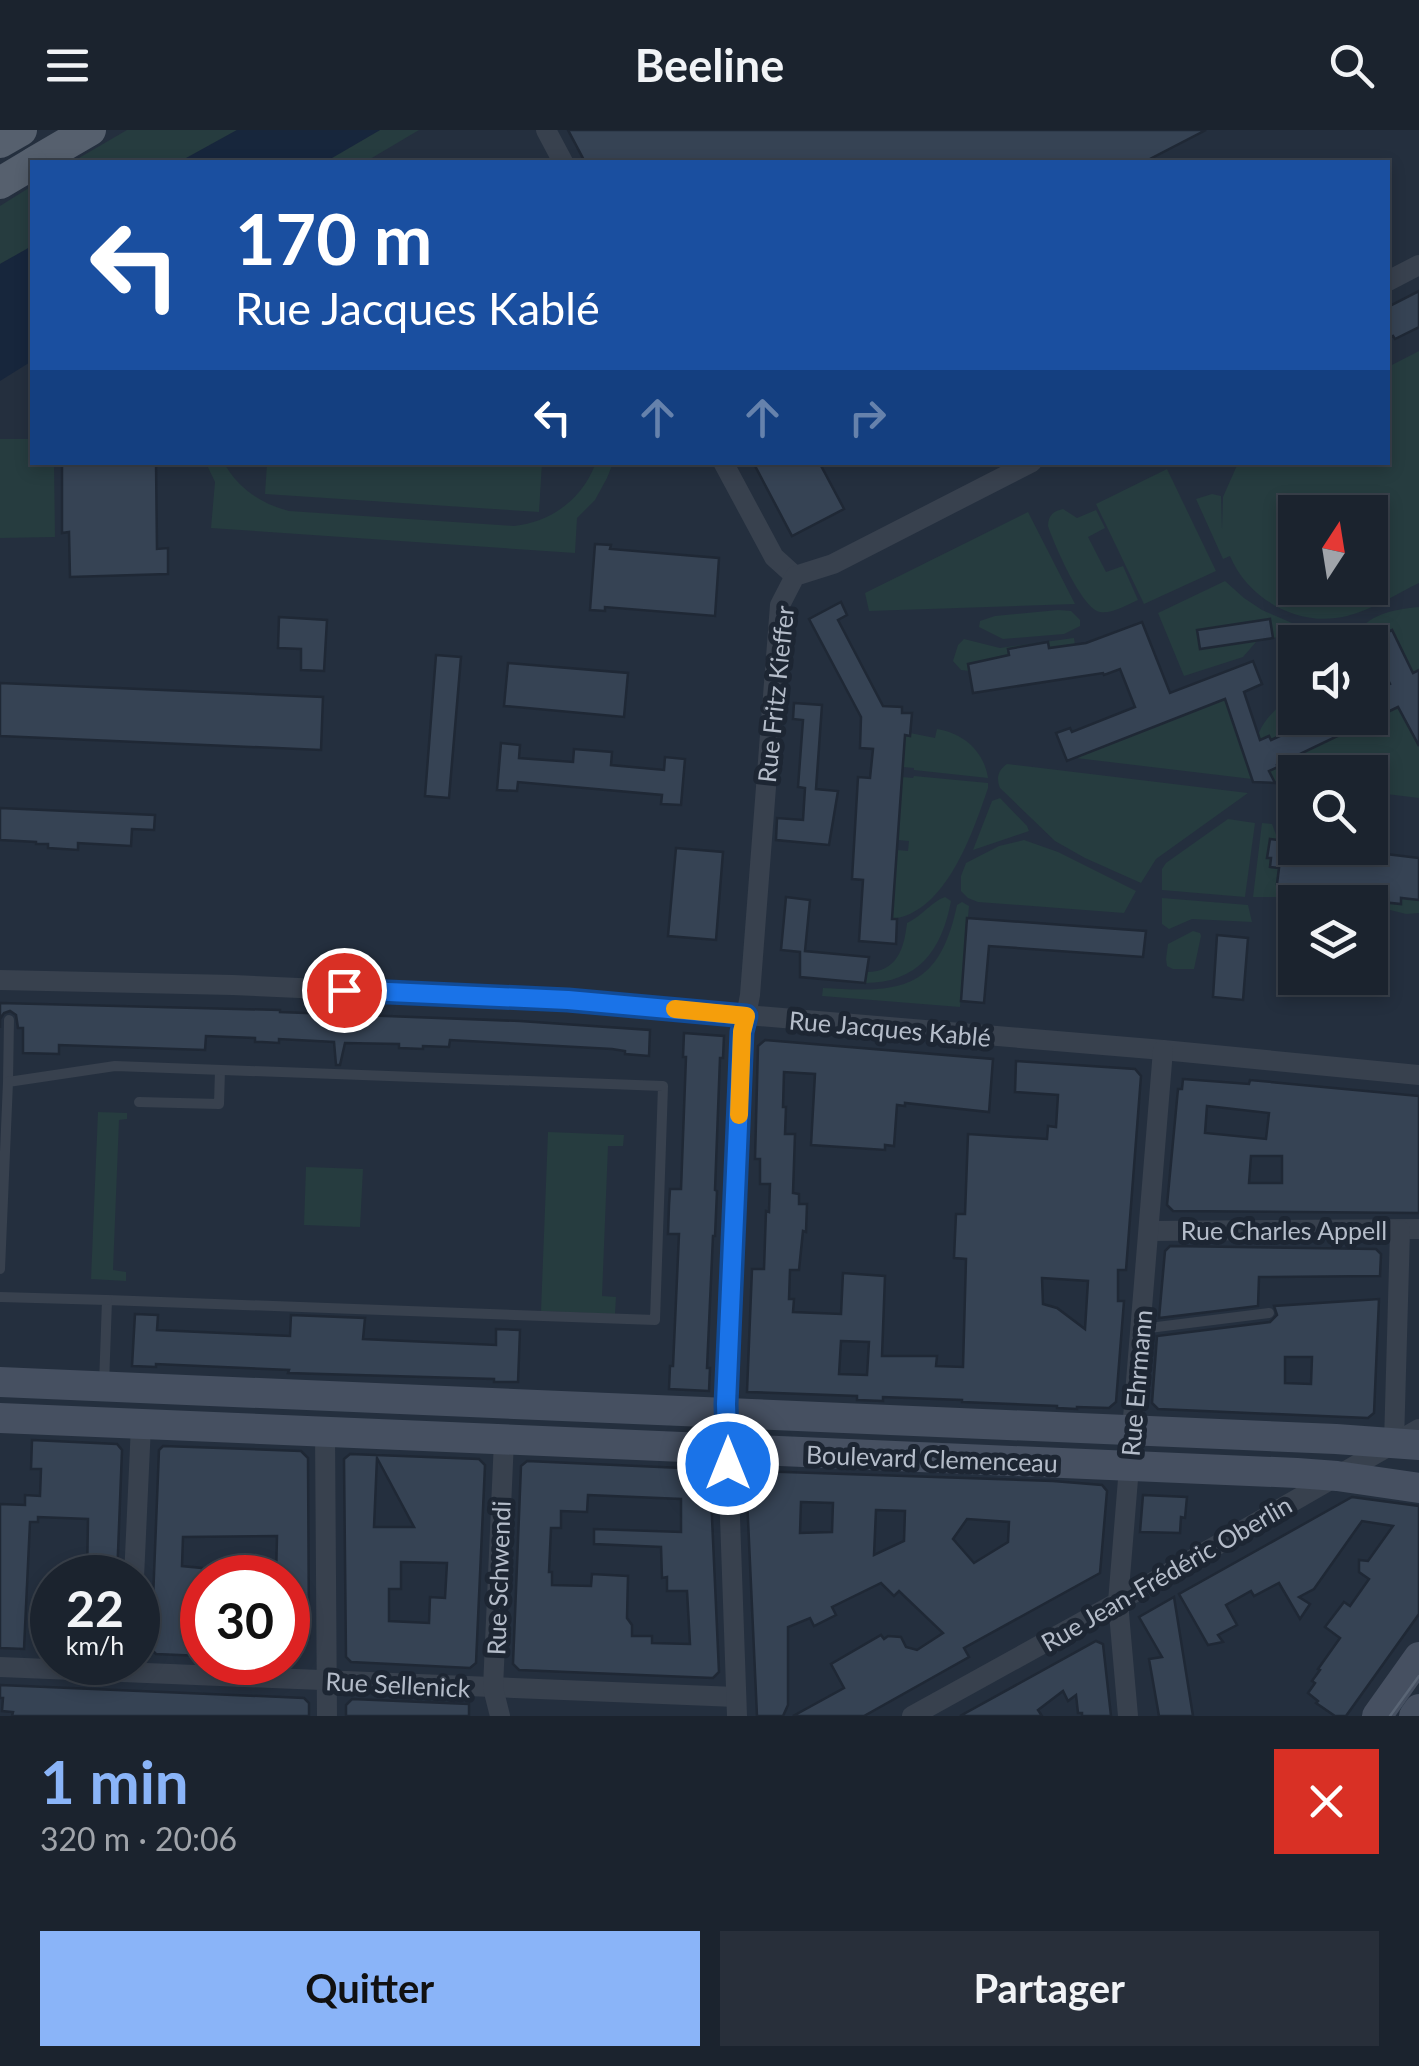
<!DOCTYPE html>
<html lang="fr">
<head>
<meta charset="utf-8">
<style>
  :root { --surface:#1b232e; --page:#282f3a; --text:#f1f3f6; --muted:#a0a4aa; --line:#39404a; --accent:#8ab4f8 }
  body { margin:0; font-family:Lato,sans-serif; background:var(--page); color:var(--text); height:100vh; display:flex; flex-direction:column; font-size:38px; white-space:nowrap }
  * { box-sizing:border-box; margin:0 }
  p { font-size:32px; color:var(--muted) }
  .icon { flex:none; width:55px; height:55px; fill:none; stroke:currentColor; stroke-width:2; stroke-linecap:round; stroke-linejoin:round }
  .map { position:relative; height:1586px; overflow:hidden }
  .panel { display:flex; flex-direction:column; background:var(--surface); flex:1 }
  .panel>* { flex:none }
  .top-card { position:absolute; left:30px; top:30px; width:1360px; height:305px; border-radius:0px; box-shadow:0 5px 15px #0003,0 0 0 2px var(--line); background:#1a4fa0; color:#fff; overflow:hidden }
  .needle { width:65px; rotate:12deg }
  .controls { position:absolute; left:1278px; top:365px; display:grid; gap:20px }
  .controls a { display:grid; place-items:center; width:110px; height:110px; border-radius:0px; background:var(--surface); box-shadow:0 5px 15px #0003,0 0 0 2px var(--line); font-size:50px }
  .speed { position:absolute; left:30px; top:1425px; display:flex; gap:20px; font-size:50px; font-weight:700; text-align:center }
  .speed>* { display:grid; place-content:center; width:130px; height:130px; border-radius:50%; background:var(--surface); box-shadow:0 5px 15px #0003,0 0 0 2px var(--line); line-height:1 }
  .speed small { font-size:25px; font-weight:400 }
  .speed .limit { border:15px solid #d22; background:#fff; color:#111 }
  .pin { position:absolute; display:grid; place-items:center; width:85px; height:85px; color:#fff; margin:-42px; border:5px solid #fff; border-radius:50%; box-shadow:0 2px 10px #0007 }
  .me { position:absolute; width:110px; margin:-55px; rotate:0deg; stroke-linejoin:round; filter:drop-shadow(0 0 8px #0008) }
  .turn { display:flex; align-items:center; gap:35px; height:210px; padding:0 40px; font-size:45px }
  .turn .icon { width:130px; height:130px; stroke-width:2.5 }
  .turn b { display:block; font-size:70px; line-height:85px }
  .lanes { display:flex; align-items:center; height:95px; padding:0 40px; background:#0003; justify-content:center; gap:50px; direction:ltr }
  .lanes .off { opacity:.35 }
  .round { display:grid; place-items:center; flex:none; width:105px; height:105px; border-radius:0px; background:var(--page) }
  .summary { display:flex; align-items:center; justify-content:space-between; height:170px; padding:0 40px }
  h1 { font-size:60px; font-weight:700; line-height:75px; color:var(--accent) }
  .cta { display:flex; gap:20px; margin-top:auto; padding:20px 40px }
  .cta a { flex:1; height:115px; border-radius:0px; background:var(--accent); color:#111; font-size:40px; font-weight:700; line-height:115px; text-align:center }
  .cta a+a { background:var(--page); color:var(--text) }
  header { display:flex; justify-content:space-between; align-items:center; height:130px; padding:0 40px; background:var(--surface); font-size:45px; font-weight:700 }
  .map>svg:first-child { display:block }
  .green { fill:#263c3f; fill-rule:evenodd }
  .water { fill:#17263c }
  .building { fill:#364354; stroke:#1f2835; stroke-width:2.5; fill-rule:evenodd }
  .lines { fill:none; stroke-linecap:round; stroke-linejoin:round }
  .lane { stroke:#38414e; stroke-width:10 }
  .street { stroke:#38414e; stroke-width:20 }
  .secondary { stroke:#465061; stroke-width:30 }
  .primary { stroke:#56606e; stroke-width:32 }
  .tram { stroke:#5a6575; stroke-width:2.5 }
  .route-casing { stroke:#114b97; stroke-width:25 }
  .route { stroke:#1a73e8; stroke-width:18 }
  .slow { stroke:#f59e0b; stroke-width:18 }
  .labels { text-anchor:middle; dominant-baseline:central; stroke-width:10; stroke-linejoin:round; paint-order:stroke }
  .street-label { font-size:25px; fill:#b4bcc9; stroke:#1d2633 }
</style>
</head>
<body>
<header><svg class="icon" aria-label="menu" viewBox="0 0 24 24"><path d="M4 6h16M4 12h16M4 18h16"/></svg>Beeline<svg class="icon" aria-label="search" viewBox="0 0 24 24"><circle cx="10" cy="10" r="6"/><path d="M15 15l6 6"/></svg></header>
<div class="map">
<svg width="1419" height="1586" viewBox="0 0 1419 1586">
  <rect width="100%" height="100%" fill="#242f3e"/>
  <g class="green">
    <polygon points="127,0 237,0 179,32 72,32"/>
    <polygon points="380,0 419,0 365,32 325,32"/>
    <polygon points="32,56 32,116 0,134 0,76"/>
    <path d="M1419 221V453C1396 464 1372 480 1347 486 1300 498 1248 470 1230 426L1223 429 1196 369 1212 364 1221 366 1222 399 1223 367 1238 333 1388 332V237ZM1295 382H1370V458H1295Z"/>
    <polygon points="0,309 32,309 32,332 54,333 55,407 0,408"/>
    <path d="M206 333H224C239 359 260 373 289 381L514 396C551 392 581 370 595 335L592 333H613L607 348 595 370 577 388 575 423 211 398 215 352Z"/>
    <polygon points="267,333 542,333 539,382 265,364"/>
    <polygon points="1167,339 1216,441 1144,474 1096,374"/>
    <path d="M1063 379 1077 388 1096 380 1105 398 1088 407 1106 442 1123 436 1138 470C1127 475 1112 484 1100 482 1082 479 1054 414 1048 396 1048 386 1053 381 1063 379Z"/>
    <polygon points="1028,382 1075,474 869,481 865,463"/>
    <polygon points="1225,451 1244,468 1262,480 1292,493 1295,500 1290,505 1273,508 1270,489 1197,500 1200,519 1260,510 1256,512 1243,527 1184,546 1158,483"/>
    <path d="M1419 477V540L1408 546 1405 525 1392 500 1370 510V512H1349C1367 485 1388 480 1419 477Z"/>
    <polygon points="1058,480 1071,481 1080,490 1080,496 1064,504 1003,509 979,497 980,491 995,486"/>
    <polygon points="1074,508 1075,515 1049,518 1048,512 1009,519 1009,525 969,534 970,541 961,540 953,531 958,515 964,509 1000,518"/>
    <path d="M1295 561V588H1319L1271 610 1257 612C1258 592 1281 575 1295 561Z"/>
    <polygon points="1225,569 1252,649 1076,628"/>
    <polygon points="1398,577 1419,616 1419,668 1370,662 1370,642 1295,642 1295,653 1274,651 1269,641 1278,637 1277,635"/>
    <path d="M937 599C963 603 984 621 988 648L914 640V638L903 637 905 605 909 606 910 603 935 608Z"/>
    <path d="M1007 634 1248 663 1156 729 1141 753 1085 728 1055 711 1000 658C996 648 998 640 1007 634Z"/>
    <path d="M914 646 988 653V658C973 702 946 783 892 789L897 720 908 721 909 711 898 710 902 647 913 648Z"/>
    <polygon points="1000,668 1027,696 1029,701 973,720 992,671"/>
    <polygon points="1228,689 1255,693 1245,767 1162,760 1162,739 1166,733"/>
    <polygon points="1262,693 1272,694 1278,710 1270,710 1267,727 1271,728 1270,737 1279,738 1278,754 1287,755 1289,742 1298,743 1297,756 1315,758 1315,765 1400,773 1401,768 1419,770 1419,783 1406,784 1370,775 1370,772 1314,767 1253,767"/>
    <polygon points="1024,710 1058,722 1136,761 1124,783 978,772 968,768 961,761 961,746 966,733 999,716"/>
    <path d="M945 767 951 771C942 820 918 853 865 853L867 842C897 842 904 819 907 793 921 787 932 771 945 767Z"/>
    <polygon points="1162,768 1248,775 1252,792 1192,789 1169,799 1162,794"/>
    <path d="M962 772 969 776 960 877 822 866 823 858C900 863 939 861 957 775Z"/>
    <polygon points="1193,801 1200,803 1201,806 1194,839 1173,839 1167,836 1166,829 1168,814"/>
    <polygon points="98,982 127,983 127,989 119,990 113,1140 126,1142 126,1151 91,1149"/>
    <polygon points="548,1002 624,1005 623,1016 608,1016 602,1166 616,1167 615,1184 541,1181"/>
    <polygon points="306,1037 363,1039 360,1097 304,1095"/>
  </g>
  <g class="water">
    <polygon points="237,0 380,0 325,32 179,32"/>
    <polygon points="32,116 32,231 0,251 0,134"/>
  </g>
  <g class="building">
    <polygon points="568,0 1206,0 1144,32 585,32"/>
    <polygon points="1419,161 1419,197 1395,209 1393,206 1388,209 1388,177"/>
    <polygon points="62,332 156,332 157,419 168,418 168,444 70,447 69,402 62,403"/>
    <polygon points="753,332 819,332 844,379 792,406"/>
    <polygon points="595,414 611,415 610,419 719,428 715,486 605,477 605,481 590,480"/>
    <polygon points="841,472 847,485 838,490 883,576 902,577 902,583 912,583 910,606 905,605 892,789 897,789 896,814 859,811 863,750 852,749 858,647 870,648 873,619 860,618 861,587 809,489"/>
    <polygon points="279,487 327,490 324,541 301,540 301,519 278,518"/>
    <polygon points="1270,489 1273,508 1200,519 1197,500"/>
    <polygon points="1142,492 1170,563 1253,531 1262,554 1244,562 1260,610 1269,606 1271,610 1319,588 1370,588 1370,563 1390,554 1369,511 1392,500 1413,543 1419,540 1419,616 1398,577 1277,635 1278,637 1269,641 1275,653 1253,652 1225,569 1067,631 1056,603 1070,598 1072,602 1135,577 1120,539 1104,545 1103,543 973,563 968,534 1009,525 1008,519 1048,512 1049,518 1086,513"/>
    <polygon points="436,525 461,527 449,668 425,666"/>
    <polygon points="508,533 628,543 624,587 504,576"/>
    <polygon points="0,553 323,567 321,620 0,606"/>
    <polygon points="794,573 822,575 816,659 838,661 829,715 776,710 777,688 803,690 805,658 798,657 803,590 793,589"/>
    <polygon points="501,613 520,615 519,628 573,632 574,619 612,622 611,635 664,640 665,627 685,629 681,675 661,674 662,665 518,652 517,661 497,660"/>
    <polygon points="0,678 155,685 154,700 132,699 131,716 78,713 78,720 48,718 48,714 36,714 36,712 0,710"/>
    <polygon points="1270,709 1295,712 1295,718 1336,718 1419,728 1419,770 1401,768 1401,774 1315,765 1315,758 1277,754 1279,738 1270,737 1271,728 1267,728"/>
    <polygon points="676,718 723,722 716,810 668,806"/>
    <polygon points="786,767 810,770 805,821 869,827 865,853 800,847 800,822 781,820"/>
    <polygon points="967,788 1146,801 1143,827 989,816 984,873 961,871"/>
    <polygon points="1217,805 1248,808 1243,870 1213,867"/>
    <polygon points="0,873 280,880 280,882 520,891 650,900 649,926 625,924 625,921 612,919 450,910 449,917 423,916 423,919 399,918 399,914 345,913 340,935 336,935 334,912 279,909 279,913 262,912 255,912 255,908 206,906 205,920 59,915 59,924 23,923 23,898 18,898 16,885 10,881 4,883 0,889 0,898"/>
    <polygon points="684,903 724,906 723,928 720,928 715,1060 717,1061 715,1106 713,1106 707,1238 710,1238 709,1261 669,1259 670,1236 673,1236 679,1104 668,1104 669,1075 670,1059 681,1059 686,927 683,927"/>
    <path d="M765 910 993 929 989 982 905 973V976L897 975 894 1016 885 1015V1020L811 1015 815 944 784 942 783 977H786L785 1004H795L793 1063 799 1064V1074H807L806 1102 803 1101 799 1140H790L789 1169H794L793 1182 841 1184 843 1143 885 1146 882 1226H937L936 1236 963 1237 966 1129 954 1128 956 1084H965L968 1004 1047 1009 1048 996 1056 997 1058 965 1015 962 1016 931 1135 939 1141 946 1126 1140H1118V1171H1124L1116 1272 1109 1278 1077 1277V1279L1057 1278V1276L962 1272V1270L883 1267V1271L857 1270V1266L747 1262 752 1139H764L766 1081 769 1082 770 1054H760V1029H755L758 916ZM1042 1148 1088 1151 1085 1199 1057 1178 1043 1174ZM841 1211 869 1212 867 1245 839 1244Z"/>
    <path d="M1183 949 1249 954 1250 950 1419 966V1083L1173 1081 1167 1075 1178 959H1182ZM1207 976 1269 983 1266 1009 1205 1003ZM1251 1026H1282V1053H1249Z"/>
    <polygon points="1170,1116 1376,1119 1381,1124 1380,1146 1259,1147 1258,1176 1159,1188 1165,1121"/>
    <path d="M1379 1169 1374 1283 1368 1288 1158 1279 1152 1273 1157 1206 1270 1192 1277 1185 1274 1176ZM1285 1227H1312L1311 1254 1285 1253Z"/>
    <polygon points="135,1184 158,1185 157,1200 290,1206 291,1185 365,1188 363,1209 496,1215 496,1199 520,1200 518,1252 494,1252 494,1249 288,1243 289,1240 156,1234 156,1237 132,1236"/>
    <polygon points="32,1310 117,1314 122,1320 117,1448 87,1448 88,1389 38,1387 38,1392 30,1392 24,1519 0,1518 0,1374 25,1375 25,1365 40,1366 41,1339 31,1339"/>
    <polygon points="163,1316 301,1321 308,1328 309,1508 301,1508 288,1528 288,1448 276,1448 277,1406 183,1407 182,1436 202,1438 202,1526 156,1524 151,1519 159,1320"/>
    <path d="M350 1324 479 1329 485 1335 476 1533 470 1538 351 1532 346 1527 344 1329ZM377 1328 414 1397H374ZM401 1432 447 1433 445 1468 430 1467 429 1493 389 1491V1459H401Z"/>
    <path d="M527 1331 704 1339 710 1344 719 1542 713 1548 519 1540 513 1534 521 1336ZM588 1365 681 1369V1402L594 1399V1414L661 1417 662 1448 667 1447V1461H687L690 1514 652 1513V1506H632V1495L627 1488 628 1446 592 1444 591 1456 552 1455V1442H549L551 1398H561V1381L587 1382Z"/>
    <path d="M752 1341 1053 1351 1102 1355 1107 1361 1100 1443 964 1518 969 1527 864 1586H793L844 1558 831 1534 881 1505 884 1509 888 1506 901 1507 906 1517 917 1520 943 1503 899 1461 894 1466 881 1453 832 1477 836 1485 814 1496 810 1488 788 1497V1575L783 1586H757L746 1346ZM801 1372 833 1373 832 1402 800 1403ZM876 1380 905 1381 904 1411 874 1425ZM967 1389 1009 1392 1008 1412 974 1433 953 1409Z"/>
    <polygon points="1143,1365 1187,1367 1185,1388 1181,1387 1180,1403 1140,1402"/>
    <polygon points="1352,1367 1419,1376 1419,1484 1346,1586 1335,1586 1316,1573 1318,1571 1308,1563 1315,1553 1312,1551 1320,1540 1318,1539 1340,1508 1325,1497 1344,1472 1350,1476 1369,1449 1359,1442 1359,1430 1368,1431 1393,1396 1362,1391 1314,1459 1299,1467 1310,1474 1300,1489 1279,1453 1254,1466 1251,1461 1226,1475 1237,1495 1218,1505 1223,1512 1208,1515 1179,1464"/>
    <polygon points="1174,1467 1193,1586 1159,1586 1149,1529 1162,1527 1139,1487"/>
    <polygon points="1096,1511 1103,1514 1111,1586 1082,1586 1082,1583 1078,1583 1076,1565 1068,1571 1063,1561 1038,1580 1042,1586 960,1586"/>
    <polygon points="0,1555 304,1568 309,1573 309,1586 12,1586 13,1582 2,1581 3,1568 0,1568"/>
    <polygon points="352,1569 469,1574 469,1586 346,1586 346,1575"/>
  </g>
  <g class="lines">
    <g class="lane">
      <polyline points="8,952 9,890"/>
      <polyline points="139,972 219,974 220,940"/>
      <polyline points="0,1139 8,952 115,936 663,956 655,1190 107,1170 104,1255"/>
      <polyline points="0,1167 107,1170"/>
      <polyline points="1141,1199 1269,1183"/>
    </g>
    <g class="street">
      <polyline points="546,0 563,32"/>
      <polyline points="1388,151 1419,135"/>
      <polyline points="723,332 774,427 795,446"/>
      <polyline points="0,850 233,855 568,870 1163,920 1419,945"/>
      <polyline points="1149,1101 1419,1099"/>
      <polyline points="325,1303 327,1586"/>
      <polyline points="1394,1313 1400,1100"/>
      <polyline points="134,1448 141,1295"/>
      <polyline points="0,1537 736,1567"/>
      <polyline points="500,1586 493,1558 504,1310"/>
      <polyline points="737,1586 726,1274 743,902 750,865 780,475 795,446 833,434 1032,332"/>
      <polyline points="912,1586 1118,1472 1419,1299"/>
      <polyline points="1128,1586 1118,1472 1163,920"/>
    </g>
    <g class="secondary">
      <polyline points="0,1252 1336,1309 1419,1315"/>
      <polyline points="0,1288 1297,1343 1337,1346 1419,1358"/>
      <polyline points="1377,1586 1419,1527"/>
      <polyline points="1414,1586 1419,1579"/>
    </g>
    <g class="primary">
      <polyline points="0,12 21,0"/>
      <polyline points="35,32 90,0"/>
      <polyline points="0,53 32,34"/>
    </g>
    <polyline class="tram" points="1390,1586 1419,1546"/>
  </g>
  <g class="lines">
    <defs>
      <polyline id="route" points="344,860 568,870 746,886 742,902 726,1274 728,1334"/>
    </defs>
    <use href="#route" class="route-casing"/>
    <use href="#route" class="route"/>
    <polyline class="slow" points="675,879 746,886 742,902 739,985"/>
  </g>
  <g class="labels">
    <g class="street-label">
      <text transform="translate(775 564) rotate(-84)">Rue Fritz Kieffer</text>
      <text transform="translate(890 898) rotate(5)">Rue Jacques Kablé</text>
      <text x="1284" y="1100">Rue Charles Appell</text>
      <text transform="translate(1136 1253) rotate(-85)">Rue Ehrmann</text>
      <text transform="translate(932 1328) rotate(2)">Boulevard Clemenceau</text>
      <text transform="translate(1166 1443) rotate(-30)">Rue Jean-Frédéric Oberlin</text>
      <text transform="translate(498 1448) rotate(-88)">Rue Schwendi</text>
      <text transform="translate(398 1554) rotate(3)">Rue Sellenick</text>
    </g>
  </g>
</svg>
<div class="controls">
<a><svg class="needle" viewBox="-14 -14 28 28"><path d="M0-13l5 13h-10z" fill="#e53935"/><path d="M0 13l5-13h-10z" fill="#a0a4aa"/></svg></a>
<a><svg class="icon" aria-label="sound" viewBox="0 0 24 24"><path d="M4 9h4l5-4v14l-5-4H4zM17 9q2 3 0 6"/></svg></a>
<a><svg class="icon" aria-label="search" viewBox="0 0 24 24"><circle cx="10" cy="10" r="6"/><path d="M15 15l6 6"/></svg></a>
<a><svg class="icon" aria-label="layers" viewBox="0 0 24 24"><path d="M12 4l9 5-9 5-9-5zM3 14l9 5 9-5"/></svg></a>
</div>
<div class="speed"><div>22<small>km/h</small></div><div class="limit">30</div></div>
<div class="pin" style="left:344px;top:860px;background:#d93025"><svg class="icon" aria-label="arrive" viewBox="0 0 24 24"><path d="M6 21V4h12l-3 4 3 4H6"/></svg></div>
<svg class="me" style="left:728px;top:1334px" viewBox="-20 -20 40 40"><circle r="17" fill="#1a73e8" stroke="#fff" stroke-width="3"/><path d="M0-11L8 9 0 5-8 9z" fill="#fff"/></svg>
<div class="top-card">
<div class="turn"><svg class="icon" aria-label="left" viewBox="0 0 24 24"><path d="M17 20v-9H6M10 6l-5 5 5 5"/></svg><div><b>170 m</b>Rue Jacques Kablé</div></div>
<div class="lanes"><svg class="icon" aria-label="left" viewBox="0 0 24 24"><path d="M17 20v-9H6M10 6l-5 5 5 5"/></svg><svg class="icon off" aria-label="ahead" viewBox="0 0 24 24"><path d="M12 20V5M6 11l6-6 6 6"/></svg><svg class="icon off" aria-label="ahead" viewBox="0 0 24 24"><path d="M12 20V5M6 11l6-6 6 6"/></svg><svg class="icon off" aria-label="right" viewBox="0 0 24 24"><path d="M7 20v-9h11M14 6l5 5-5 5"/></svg></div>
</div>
</div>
<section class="panel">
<div class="summary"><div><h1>1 min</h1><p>320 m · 20:06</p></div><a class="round" style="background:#d93025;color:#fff"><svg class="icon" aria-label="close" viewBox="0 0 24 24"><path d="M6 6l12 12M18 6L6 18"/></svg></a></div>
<div class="cta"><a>Quitter</a><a>Partager</a></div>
</section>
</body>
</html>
